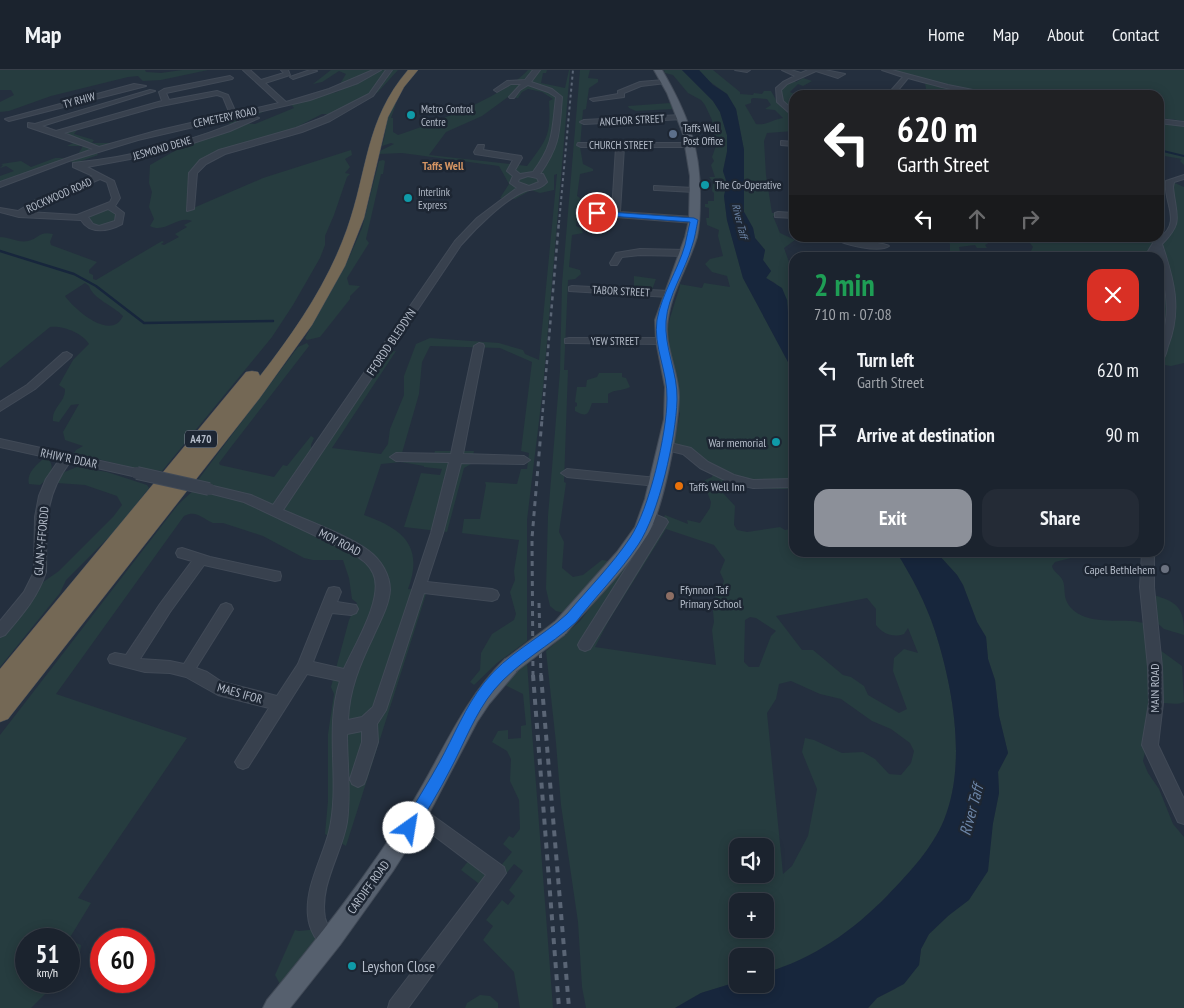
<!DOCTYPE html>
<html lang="en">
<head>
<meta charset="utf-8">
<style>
  :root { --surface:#1b232e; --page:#242b36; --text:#f1f3f6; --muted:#a0a4aa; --line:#39404a; --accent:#8c9099 }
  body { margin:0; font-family:"PT Sans Narrow",sans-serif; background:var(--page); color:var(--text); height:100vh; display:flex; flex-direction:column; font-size:19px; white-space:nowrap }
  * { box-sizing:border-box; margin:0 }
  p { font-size:16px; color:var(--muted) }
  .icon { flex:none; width:28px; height:28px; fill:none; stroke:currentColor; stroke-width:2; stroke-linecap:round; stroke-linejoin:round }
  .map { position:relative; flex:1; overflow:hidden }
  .drawer { position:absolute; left:789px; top:182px; width:375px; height:305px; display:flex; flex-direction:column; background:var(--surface); border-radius:15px; box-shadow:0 2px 12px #0003,0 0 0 1px var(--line) }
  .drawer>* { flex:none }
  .hud { position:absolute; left:789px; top:20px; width:375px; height:152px; border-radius:15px; box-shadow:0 2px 12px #0003,0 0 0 1px var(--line); background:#202124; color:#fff; overflow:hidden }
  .buttons { position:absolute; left:729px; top:768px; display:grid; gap:10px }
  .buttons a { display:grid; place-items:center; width:45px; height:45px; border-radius:10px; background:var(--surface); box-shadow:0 2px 12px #0003,0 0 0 1px var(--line); font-size:25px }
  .speed { position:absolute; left:15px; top:858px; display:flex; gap:10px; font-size:25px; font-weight:700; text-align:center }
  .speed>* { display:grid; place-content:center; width:65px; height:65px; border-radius:50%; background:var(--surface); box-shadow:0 2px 12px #0003,0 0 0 1px var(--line); line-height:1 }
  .speed small { font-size:12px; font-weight:400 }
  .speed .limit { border:8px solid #d22; background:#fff; color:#111 }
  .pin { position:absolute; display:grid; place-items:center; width:42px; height:42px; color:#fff; margin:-21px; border:2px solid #fff; border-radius:50%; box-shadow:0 1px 5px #0007 }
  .me { position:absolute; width:55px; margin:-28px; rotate:32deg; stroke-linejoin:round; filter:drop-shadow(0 0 4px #0008) }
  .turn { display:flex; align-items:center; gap:18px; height:105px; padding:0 25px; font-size:22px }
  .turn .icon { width:65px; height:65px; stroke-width:2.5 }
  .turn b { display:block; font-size:35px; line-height:42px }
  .lanes { display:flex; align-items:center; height:48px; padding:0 25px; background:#0003; justify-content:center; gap:25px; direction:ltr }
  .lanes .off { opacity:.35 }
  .round { display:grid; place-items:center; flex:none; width:52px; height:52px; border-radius:15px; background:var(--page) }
  .head { display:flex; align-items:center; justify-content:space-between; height:85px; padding:0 25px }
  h1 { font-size:30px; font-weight:700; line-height:38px; color:#1e9e55 }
  .action { display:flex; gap:10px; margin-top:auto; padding:10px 25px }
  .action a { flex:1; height:58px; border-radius:15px; background:var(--accent); color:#fff; font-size:20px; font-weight:700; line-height:58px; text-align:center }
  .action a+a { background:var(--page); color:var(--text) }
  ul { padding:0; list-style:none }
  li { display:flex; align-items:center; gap:15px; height:65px; padding:0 25px }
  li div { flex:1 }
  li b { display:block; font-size:19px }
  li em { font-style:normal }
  header { display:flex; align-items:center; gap:30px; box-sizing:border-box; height:70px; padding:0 25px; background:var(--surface); border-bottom:1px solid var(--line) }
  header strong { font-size:24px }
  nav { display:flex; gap:28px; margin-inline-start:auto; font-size:18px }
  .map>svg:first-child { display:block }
  .green { fill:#263c3f; fill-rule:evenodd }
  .water { fill:#17263c }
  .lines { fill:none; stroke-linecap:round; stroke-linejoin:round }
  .stream-far1 { stroke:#17263c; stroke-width:2 }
  .stream { stroke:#17263c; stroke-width:2.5 }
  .minor-casing { stroke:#414a57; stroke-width:2 }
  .major-casing { stroke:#414a57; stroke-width:2 }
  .highway-casing { stroke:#434c59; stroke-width:1 }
  .minor { fill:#38414e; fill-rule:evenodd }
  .major { fill:#56606e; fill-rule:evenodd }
  .highway { fill:#746855; fill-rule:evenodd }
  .rail-far3 { stroke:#5a6575; stroke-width:2; stroke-dasharray:3 3; stroke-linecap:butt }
  .rail-far2 { stroke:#5a6575; stroke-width:2.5; stroke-dasharray:4 4; stroke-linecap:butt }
  .rail-far1 { stroke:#5a6575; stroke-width:3; stroke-dasharray:5 5; stroke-linecap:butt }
  .rail { stroke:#5a6575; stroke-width:4; stroke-dasharray:6 6; stroke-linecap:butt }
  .minor-bridge-casing { stroke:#414a57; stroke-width:14; stroke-linecap:butt }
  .major-bridge-casing { stroke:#414a57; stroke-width:18; stroke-linecap:butt }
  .minor-bridge { stroke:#38414e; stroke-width:12 }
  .major-bridge { stroke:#56606e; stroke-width:16 }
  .route { fill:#1a73e8; stroke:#114b97 }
  .culture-dot { fill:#0f9aa8; stroke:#1d2633; stroke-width:2 }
  .service-dot { fill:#5c6f8a; stroke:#1d2633; stroke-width:2 }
  .food-dot { fill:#e8710a; stroke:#1d2633; stroke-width:2 }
  .worship-dot { fill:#6b7280; stroke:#1d2633; stroke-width:2 }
  .education-dot { fill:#8d6e63; stroke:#1d2633; stroke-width:2 }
  .labels { text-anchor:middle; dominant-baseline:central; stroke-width:5; stroke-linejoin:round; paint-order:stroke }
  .far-street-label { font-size:11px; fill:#b4bcc9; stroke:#1d2633 }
  .far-poi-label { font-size:11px; fill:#b4bcc9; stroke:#1d2633; text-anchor:start }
  .far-water-label { font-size:11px; font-style:italic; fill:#6d86a8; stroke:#1d2633 }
  .shield { fill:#1d2633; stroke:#878f9c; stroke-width:1 }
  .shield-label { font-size:11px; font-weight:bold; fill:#b4bcc9 }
  .far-quarter-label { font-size:12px; font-weight:bold; fill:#d59563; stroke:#1d2633 }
  .street-label { font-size:12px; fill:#b4bcc9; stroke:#1d2633 }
  .poi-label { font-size:12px; fill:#b4bcc9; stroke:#1d2633; text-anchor:end }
  .near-poi-label { font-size:15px; fill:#b4bcc9; stroke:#1d2633; text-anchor:start }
  .near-water-label { font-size:16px; font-style:italic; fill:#6d86a8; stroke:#1d2633 }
</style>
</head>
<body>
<header>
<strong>Map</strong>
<nav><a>Home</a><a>Map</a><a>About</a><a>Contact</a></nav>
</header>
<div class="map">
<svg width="1184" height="938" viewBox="0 0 1184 938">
  <rect width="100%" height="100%" fill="#242f3e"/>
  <g class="green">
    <polygon points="145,0 146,2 161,3 182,0 208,0 161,10 143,11 138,6 128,7 51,26 9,41 0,42 0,32 14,25 11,20 0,20 0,0"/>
    <polygon points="331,0 375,0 325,21 340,14 346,4 339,1 322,12 313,14"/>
    <path d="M381 0H386L379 12 389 0H398L378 22 336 44H322L291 60 248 74 232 76 189 103V106L192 109 191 139 263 108 351 80 352 85 345 89 350 97 345 103 350 104 347 107 334 145 325 166V175L320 188 293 235 272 267 162 401 137 399 74 383 76 380 83 376 65 370 63 362 79 334 71 335 59 352 53 351C51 338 66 332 65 319L59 315 73 290 89 274C83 263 62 255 50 257L0 298V167C10 167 18 173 28 171 39 169 38 161 53 164L50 172 51 175 97 192 89 200V203L93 205V209L96 210 162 171 164 172 161 174 164 175 179 167 175 164 187 157 184 155 192 151C178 145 165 164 150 156L154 149 149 137 152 122 149 113 150 95 178 79 179 74 175 70 190 66 191 68 230 55 228 51 223 52 221 49 213 50 231 38 253 42 268 39 243 53 255 54 294 38 289 32 337 22ZM85 213 89 216C93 229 114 236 123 246 111 272 74 239 65 226Z"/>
    <path d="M528 0H547L546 3H543L541 13 565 18 569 0H570L543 318 527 450V571L497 593 474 615 470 612 480 600 481 583 492 564 514 550 516 544 510 522 515 510 514 501 519 470 462 463 464 449H480L486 415 485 412 517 414 521 399H527L529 383 521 381 532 292 500 278 430 276 422 292 419 324 402 383 434 384 435 381H474L471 394 464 398 447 462 404 457 421 403 440 405 442 399 424 397V396L401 392 381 394 364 445C403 459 424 476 408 519L427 521 346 776 325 764 328 731V664L334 624 331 617 349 550 357 533 352 529 349 508 343 490H313L304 488 263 466 223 453H213C201 448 197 440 184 446L56 624 187 668 78 828 91 833 69 869H26V911H58L31 938H0V665L177 436C185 427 194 421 202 412L198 410 298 277 307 273 309 276 231 377 219 393 220 395 274 407 283 395 287 396 311 366 314 368 311 375V380L377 283 396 281 332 378 381 384 388 374 390 359 404 325V306L416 274 430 268 499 273 523 280 525 284 539 290 557 104 554 105V120L540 123 531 120 515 129 500 128 509 114 499 96 402 83 379 84 380 81 394 74 391 73 382 76C387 63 385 43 396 34L391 48H393V62L398 65C431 54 505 26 528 0ZM528 19 542 22 553 29 549 31C551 66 547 69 527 96L429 85 446 62 482 46 508 27 518 28 522 22Z"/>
    <polygon points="580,0 590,0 588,8 598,9 598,12 589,18 586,39 583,40 580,77 583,94 593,99 593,101 580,104 577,126 580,128 576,156 581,158 583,163 572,165 569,197 580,200 581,204 575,209 568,210 564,300 568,300 564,412 566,413 559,462 564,472 562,498 573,507 583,505 602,490 608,491 564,543 556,541 550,536 546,519 548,446 560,301 562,214"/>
    <path d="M664 0H682L713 31 720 42 727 65 728 76 723 101 727 113 724 126 727 150 743 208 794 303V419C770 419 748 419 725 410L726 419 722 422 735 436 734 455 737 460 747 462 780 457 785 460 794 458V482L897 483C912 507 926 533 935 561 953 617 967 694 944 750 932 779 909 803 888 825 853 861 813 889 765 903V886H738L737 912 701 923 675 938H586L582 917 578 852 561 735 556 673 546 581 580 551 604 519 659 457 665 445 688 454 687 450 700 453 710 438 711 432 703 411 712 407 713 404 681 382 674 374 680 343 677 341 665 264 680 216 679 214 702 218 704 213 730 217 727 206 712 202 705 194 710 189 723 186 718 166 719 160 707 155 706 148H709V138L705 137V134H708V131H714V123L712 121 713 112 709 107H715L711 95 714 91 712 87 716 76 712 50 705 35 701 30 688 23 673 5 665 3ZM666 459 714 475 725 490 720 502 724 511 721 520 712 531 714 552 712 560 716 595 595 577 608 552ZM867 528 876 539V555C883 564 893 568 904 564L908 558 918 583 904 579 894 588 893 601 907 639 899 643 868 625 864 616 851 607 843 605 813 580H802L776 546ZM750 547 756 548 776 561 771 566 759 597H749L744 592 745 550ZM791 611 820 624 841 629 872 651 891 659 910 673 914 681 911 693 901 705 889 704 875 689 863 682 842 683 814 670 805 668 802 682 817 719 808 766 792 796 783 804 767 643 776 629 779 614ZM738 776H765V804H738ZM738 831H765V859H738Z"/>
    <path d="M699 0H713L740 22V24L753 25 754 23 762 24 764 21H771L779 35H782L777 21 792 10 796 12 803 8 812 11 803 16 798 14 790 22 796 25H794V61L767 63 764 71 766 105 772 143H778V146H773L780 163 795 170 784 178 794 206V250L788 244 787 230 775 213 766 208 771 201 763 190 765 180 755 168 753 158 744 142V80L736 39 727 24 709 11ZM753 28 767 29 771 35 765 39 775 40 783 48C774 49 765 56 756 54L745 35 751 33V29Z"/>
    <polygon points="889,0 1184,0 1184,51 1161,48 1159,50 1159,25 997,25 961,19"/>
    <polygon points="925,13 986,25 927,25"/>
    <polygon points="670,33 673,39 636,41 629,38 628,36"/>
    <polygon points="1159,53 1184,55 1184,95 1180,91 1182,89 1159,85"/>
    <polygon points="81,55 74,64 94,70 92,73 123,73 95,81 98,85 81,91 83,93 74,94 69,89 77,86 83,76 67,76 77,71 57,63"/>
    <polygon points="55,88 65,88 59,90 60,91 0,115 0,106 14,101 6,96 0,98 3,95 1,94 21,91 31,97"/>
    <polygon points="383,90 385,91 383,104 381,104 366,169 369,173 347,208 349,215 360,216 350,226 350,229 320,267 307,270 305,268 348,190 362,158 379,91"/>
    <polygon points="1170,111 1184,117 1184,293 1171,296 1159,294 1159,188 1012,186 1012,184 1029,185 1033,177 1030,173 1020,168 1155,168 1157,173 1168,162 1171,152"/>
    <polygon points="109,136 116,140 119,152 94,158 84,147"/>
    <polygon points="946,168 950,168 955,173 978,172 975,168 996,168 988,169 990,172 985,175 987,178 977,178 975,175 959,177 961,186 992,187 950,187 950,174"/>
    <polygon points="634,206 656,209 652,220 634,219"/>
    <path d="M599 303H622V307L626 308 630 317C623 321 615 319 608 324V333H592C588 344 588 348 575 341V337L577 336V333L575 332 577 317H586L587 310 597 307Z"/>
    <path d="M43 389 49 390C56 399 48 409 40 415L29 414C26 404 36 395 43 389Z"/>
    <polygon points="77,397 107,402 147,415 149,418 116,460 66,510 60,523 0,597 0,567 36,517 59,501 113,447 122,435 117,426 85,415 57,413 62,403"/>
    <path d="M937 483H1075L1079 486 1055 492 1052 496C1053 502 1060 504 1063 511 1065 516 1064 524 1066 530 1076 554 1110 550 1130 551 1136 551 1143 553 1149 554L1160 580 1182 596 1184 632C1176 636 1165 632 1156 633L1143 691 1148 703 1159 719 1173 754 1184 767V938H868L877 928 895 919 919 895 921 879 929 864 948 846 993 753 999 723 998 702 1008 683 999 646 995 610 988 589 986 567 977 552 963 515 957 505Z"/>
    <path d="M1153 525C1179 532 1184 539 1184 565L1164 559 1155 551Z"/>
    <polygon points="527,592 530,635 553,938 520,938 514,902 483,870 493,856 486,850 502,830 508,835 515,826 509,820 523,801 514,794 506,804 499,798 512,782 503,774 509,766 513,768 520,759 519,730 510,711 511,689 507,681 492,672 498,661 508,660 508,669 521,668 521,656 526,655 523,624 501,613"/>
    <polygon points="470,789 491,805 482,816 461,800"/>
    <polygon points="319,859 329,871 286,925 275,905 295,860 299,861"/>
    <polygon points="69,870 81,875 79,888 69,900"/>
    <polygon points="480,925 490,926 498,933 498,938 465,938 467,933"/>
  </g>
  <g class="water">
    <polygon points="682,0 699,0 713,15 727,24 736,39 744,80 744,142 753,158 755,168 765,180 763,190 771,201 766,208 782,218 787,230 788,244 794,250 794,303 743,208 727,150 724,126 727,113 723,101 727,82 727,65 720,42 713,31"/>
    <path d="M897 483H937L957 505 963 515 977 552 986 567 988 589 995 610 999 646 1008 683 998 702 999 723 993 753 988 801 969 830 948 846 929 864 921 879 919 895 904 914 877 928 868 938H675L701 923 737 912 738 914H765V903C813 889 853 861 888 825 909 803 932 779 944 750 967 694 953 617 935 561 926 533 912 507 897 483Z"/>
  </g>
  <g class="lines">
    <polyline class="stream-far1" points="1159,80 1184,86"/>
    <polyline class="stream" points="0,181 74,204 96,216 144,253 273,251"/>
    <defs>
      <g id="minor">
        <path d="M243 0H250L261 10 284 3 281 0H288L290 5 265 13 286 32 329 19 373 0H381L358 13 310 30 138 70 69 91 0 117V112L93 79 28 57V53L35 54 150 20 155 21 42 56 56 61 162 31 159 22 164 19 230 6 233 8 232 9 166 23 169 30 217 21 228 25 236 43 279 33ZM217 25 223 27 230 44 156 61 99 77 64 63 156 37Z"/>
        <polygon points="310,0 317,1 293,9 290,7"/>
        <polygon points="386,0 392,0 373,26 330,51 302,62 225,84 206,94 197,103 194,139 187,141 189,103 200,90 219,80 296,58 324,47 369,24"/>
        <path d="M533 0H540L531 12 552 19 562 27C559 62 561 74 540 104H543L547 112C539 121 532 118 523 122 503 131 476 158 461 175L283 440C308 451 349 466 369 481 381 490 390 505 390 520 389 536 379 553 373 567 360 594 349 620 348 650L362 647 373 637 431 463 449 392 396 391 390 387 396 383 451 384 474 276 479 273 483 274 484 276 463 384 524 386 530 390 524 394 461 393 443 463 427 512 492 519 497 521 499 525 497 529 492 531 424 523 386 640 377 654 378 672 366 709 364 714 358 717 352 714 350 709 362 672V661L347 664C347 693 351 723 347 752 342 783 319 815 325 848 327 857 334 863 338 871L335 877 329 880C317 875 309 859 308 846 305 817 322 789 329 762 341 712 324 660 340 611L307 604 248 697 243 699 238 697 235 692 238 687 269 638 218 625 186 607 170 603 145 602 110 593 108 589 110 585 115 583 126 585 160 534 192 491 178 487 176 483 178 479 182 478 210 487 275 501 280 502 281 506 280 510 275 511 204 495 170 542 140 589 170 591 184 594 221 535 226 533 231 535 233 539 196 598 207 602 222 612 277 626 298 594 327 522 329 518 334 517 339 518 341 522 337 532 356 535 358 539 356 543 351 545 332 543 313 592 344 599C354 576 385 527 373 503 369 494 361 489 354 484L244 432 205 422 203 419 209 415 251 425 273 435 455 171 477 148 517 118 510 113 513 106 507 101 513 90 475 84 474 82 478 75H484L483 80 521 86 522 88 515 100 520 104 533 102C554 74 552 61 556 27L548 22 528 15 520 20 514 28H510L509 27 521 14H511L497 22 494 20 507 11 525 10ZM528 106 537 108 539 112 529 116 518 112 519 109Z"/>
        <polygon points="735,0 750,0 747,2"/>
        <polygon points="782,0 791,0 801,3 808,0 825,0 845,4 838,8 816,1 787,14 781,20 783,31 794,41 794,47 777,32 776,18 783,12 795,6"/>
        <path d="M882 0H892L948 15 998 25C968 25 938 16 908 8L894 25H887L903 7Z"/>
        <polygon points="664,10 666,11 666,13 641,16 624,23 624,27 593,31 590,29 618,24 618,21 640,12"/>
        <polygon points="134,14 146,16 9,51 5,49"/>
        <polygon points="815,22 817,23 818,25 812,25"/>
        <polygon points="681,45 685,47 684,49 584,54 580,52 584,50"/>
        <path d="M252 46 259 48 230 61 187 75 141 87 87 97 114 111 120 128 115 136 124 143 122 154C109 161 90 165 81 150L19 147 0 142V138L18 141 34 131 93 106 73 97V93C134 87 195 71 252 46ZM100 109 107 112 112 128 110 132 77 145 28 142 40 135ZM108 139 116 144 115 151 99 156 93 154 88 147Z"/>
        <polygon points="1159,49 1184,52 1184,56 1159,53"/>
        <polygon points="781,71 794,72 794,76 781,75"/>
        <polygon points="578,73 694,73 694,77 624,77 620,142 694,147 698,150 694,153 576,144 576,140 579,140 612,142 616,77 581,77 577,75"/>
        <path d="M1184 105V109L1174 112 1173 117C1176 147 1184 152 1162 174 1174 210 1182 239 1168 276 1166 282 1166 289 1159 291 1158 275 1164 265 1166 250 1169 227 1162 201 1155 182L1153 188H1144L1153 173 1151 168H1159C1183 152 1163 133 1166 111Z"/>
        <polygon points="654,116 694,118 698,120 694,122 657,120 654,120"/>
        <polygon points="778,142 794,143 794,148 775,147 775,143"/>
        <path d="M834 168C840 167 885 173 889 176 880 183 843 175 834 168Z"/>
        <polygon points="640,179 686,180 690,183 686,186 640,185 622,187 617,195 611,195 610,193 616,183"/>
        <polygon points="572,216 669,221 674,224 669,227 569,221 569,217"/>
        <polygon points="569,268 662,268 667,271 662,274 565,273 565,269"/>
        <polygon points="67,282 72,285 71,287 35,319 0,341 0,332 27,315 63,283"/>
        <path d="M0 369 137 399 143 403 137 407 70 392C42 429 47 459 46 502 38 527 22 545 5 565L0 567V551L24 522 34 502 35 447 39 426 46 409 59 390 0 377Z"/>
        <polygon points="666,372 691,378 708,392 734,405 753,410 794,409 794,417 753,418 731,413 700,398 683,384 662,379 660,376"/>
        <polygon points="567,399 657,408 663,412 657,416 567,407 561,403"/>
        <polygon points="647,441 666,449 668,452 590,579 585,581 580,579 578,575 580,571 654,454 643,449 641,446 643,443"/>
        <polygon points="1142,482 1154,482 1154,517 1162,597 1163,633 1158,675 1184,729 1184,754 1178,752 1142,675 1149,633 1148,597 1140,517"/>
        <polygon points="418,735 504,797 506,803 408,938 388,938 390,931 486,805 412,749 410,743 412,737"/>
      </g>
      <g id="major">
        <path d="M654 0H662C687 43 701 78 700 129 700 142 700 154 697 167 689 195 672 220 668 249 663 275 679 301 679 327 678 360 664 436 648 464 626 500 594 531 566 563L560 566 554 563 551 558 554 553 617 482 635 457 645 429 664 349 665 317 656 271 655 250 685 167 689 150 690 106 683 64 667 23Z"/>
        <path d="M511 587 517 589 520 595 517 601 489 634 477 652 426 749 393 801 340 875 290 938H263L267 930C318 868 369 804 411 735 442 685 462 631 505 589Z"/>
      </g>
      <path id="highway" d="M408 0H418L404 17 388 47 364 148 345 196 312 255 259 329 8 649 0 652V599L246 302 252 301 258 302 260 306C295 261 328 213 347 159 368 100 365 50 408 0Z"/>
    </defs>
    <use href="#minor" class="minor-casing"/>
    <use href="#major" class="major-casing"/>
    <use href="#highway" class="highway-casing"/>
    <use href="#minor" class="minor"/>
    <use href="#major" class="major"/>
    <use href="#highway" class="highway"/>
    <polyline class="rail-far3" points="559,153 573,0"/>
    <polyline class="rail-far2" points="542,350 559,151"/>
    <g class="rail-far1">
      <polyline points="539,533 541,606"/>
      <polyline points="533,606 532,468 542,349"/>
    </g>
    <g class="rail">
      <polyline points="533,605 559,938"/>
      <polyline points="541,605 569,938"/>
    </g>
    <defs>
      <polyline id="minor-bridge" points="137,403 209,419"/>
      <polyline id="major-bridge" points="511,595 560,558"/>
    </defs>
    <use href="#minor-bridge" class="minor-bridge-casing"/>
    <use href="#major-bridge" class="major-bridge-casing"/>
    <use href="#minor-bridge" class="minor-bridge"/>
    <use href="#major-bridge" class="major-bridge"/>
  </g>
  <path class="route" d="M595 141 694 148 698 150C696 159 695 168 692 176 685 201 668 225 666 251 664 278 678 303 677 330 676 367 659 444 638 475 620 502 596 526 576 552 550 576 517 592 494 620 475 643 464 674 450 700 439 722 426 742 414 763L409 765 404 763 402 758 404 753C415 733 428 713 439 693 454 666 465 637 484 613 506 584 541 568 567 544 588 519 612 495 630 468 649 440 667 363 667 329 668 302 653 276 657 250 662 223 678 200 685 175 687 167 688 160 690 152L597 145 594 143Z"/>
  <g class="culture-dot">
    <circle cx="411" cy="45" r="5"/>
    <circle cx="705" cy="115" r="5"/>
    <circle cx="408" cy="128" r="5"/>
    <circle cx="776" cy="372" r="5"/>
    <circle cx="352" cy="896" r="5"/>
  </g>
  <circle class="service-dot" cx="673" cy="64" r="5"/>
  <circle class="food-dot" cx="679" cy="416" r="5"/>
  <circle class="worship-dot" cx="1165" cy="499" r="5"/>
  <circle class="education-dot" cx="670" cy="526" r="5"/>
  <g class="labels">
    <g class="far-street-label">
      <text transform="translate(79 30) rotate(-15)">TY RHIW</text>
      <text transform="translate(225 47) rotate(-12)">CEMETERY ROAD</text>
      <text transform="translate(632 50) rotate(-3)">ANCHOR STREET</text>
      <text x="621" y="75">CHURCH STREET</text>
      <text transform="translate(162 78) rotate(-16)">JESMOND DENE</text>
      <text transform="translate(59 125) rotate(-24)">ROCKWOOD ROAD</text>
      <text transform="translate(621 221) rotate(3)">TABOR STREET</text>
      <text x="615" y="271">YEW STREET</text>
    </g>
    <g class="far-poi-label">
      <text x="421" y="39">Metro Control<tspan x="421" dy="13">Centre</tspan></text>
      <text x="683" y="58">Taffs Well<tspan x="683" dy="13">Post Office</tspan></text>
      <text x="715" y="115">The Co-Operative</text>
      <text x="418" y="122">Interlink<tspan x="418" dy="13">Express</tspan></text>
    </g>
    <g class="far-water-label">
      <text transform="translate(740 151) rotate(76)">River Taff</text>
    </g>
    <rect class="shield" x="185" y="360.5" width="32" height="17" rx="4"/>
    <g class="shield-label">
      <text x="201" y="369">A470</text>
    </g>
    <g class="far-quarter-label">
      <text x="443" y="95">Taffs Well</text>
    </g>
    <g class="street-label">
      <text transform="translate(391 272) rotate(-56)">FFORDD BLEDDYN</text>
      <text transform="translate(69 388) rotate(12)">RHIW'R DDAR</text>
      <text transform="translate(41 471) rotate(-85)">GLAN-Y-FFORDD</text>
      <text transform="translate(340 472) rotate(27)">MOY ROAD</text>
      <text transform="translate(1154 618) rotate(-90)">MAIN ROAD</text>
      <text transform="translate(240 623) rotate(16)">MAES IFOR</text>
      <text transform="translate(368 817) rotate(-54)">CARDIFF ROAD</text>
    </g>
    <g class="poi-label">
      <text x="766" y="372">War memorial</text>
      <text x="689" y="416" text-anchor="start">Taffs Well Inn</text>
      <text x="1155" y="499">Capel Bethlehem</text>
      <text x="680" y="519" text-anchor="start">Ffynnon Taf<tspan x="680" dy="14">Primary School</tspan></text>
    </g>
    <g class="near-poi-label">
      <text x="362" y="896">Leyshon Close</text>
    </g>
    <g class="near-water-label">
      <text transform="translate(971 740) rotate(-75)">River Taff</text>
    </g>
  </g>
</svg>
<div class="buttons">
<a><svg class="icon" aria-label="sound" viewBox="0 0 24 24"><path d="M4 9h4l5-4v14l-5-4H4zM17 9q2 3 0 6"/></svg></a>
<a>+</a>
<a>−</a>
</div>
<div class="speed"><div>51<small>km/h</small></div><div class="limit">60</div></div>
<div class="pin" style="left:597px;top:143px;background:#d93025"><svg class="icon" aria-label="arrive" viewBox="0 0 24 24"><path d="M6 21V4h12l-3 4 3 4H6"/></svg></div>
<svg class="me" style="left:409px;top:758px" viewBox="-20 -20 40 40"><circle r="19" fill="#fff"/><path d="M0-13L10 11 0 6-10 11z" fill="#1a73e8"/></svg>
<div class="hud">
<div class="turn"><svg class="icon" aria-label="left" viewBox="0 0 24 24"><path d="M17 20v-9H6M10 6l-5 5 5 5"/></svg><div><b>620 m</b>Garth Street</div></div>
<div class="lanes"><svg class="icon" aria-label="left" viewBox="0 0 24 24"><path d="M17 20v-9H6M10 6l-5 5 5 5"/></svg><svg class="icon off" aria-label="ahead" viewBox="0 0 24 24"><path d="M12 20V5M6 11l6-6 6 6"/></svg><svg class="icon off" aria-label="right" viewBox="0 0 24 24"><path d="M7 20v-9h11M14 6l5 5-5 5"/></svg></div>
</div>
<section class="drawer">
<div class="head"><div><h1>2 min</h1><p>710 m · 07:08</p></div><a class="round" style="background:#d93025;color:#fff"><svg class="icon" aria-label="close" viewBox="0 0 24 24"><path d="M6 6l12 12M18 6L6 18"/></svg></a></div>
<ul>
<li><svg class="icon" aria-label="left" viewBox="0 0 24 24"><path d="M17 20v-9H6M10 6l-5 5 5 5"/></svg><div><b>Turn left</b><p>Garth Street</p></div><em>620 m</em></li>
<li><svg class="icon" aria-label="arrive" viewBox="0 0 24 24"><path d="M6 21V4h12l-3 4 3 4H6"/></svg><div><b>Arrive at destination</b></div><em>90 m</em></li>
</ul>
<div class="action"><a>Exit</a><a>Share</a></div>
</section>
</div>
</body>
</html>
